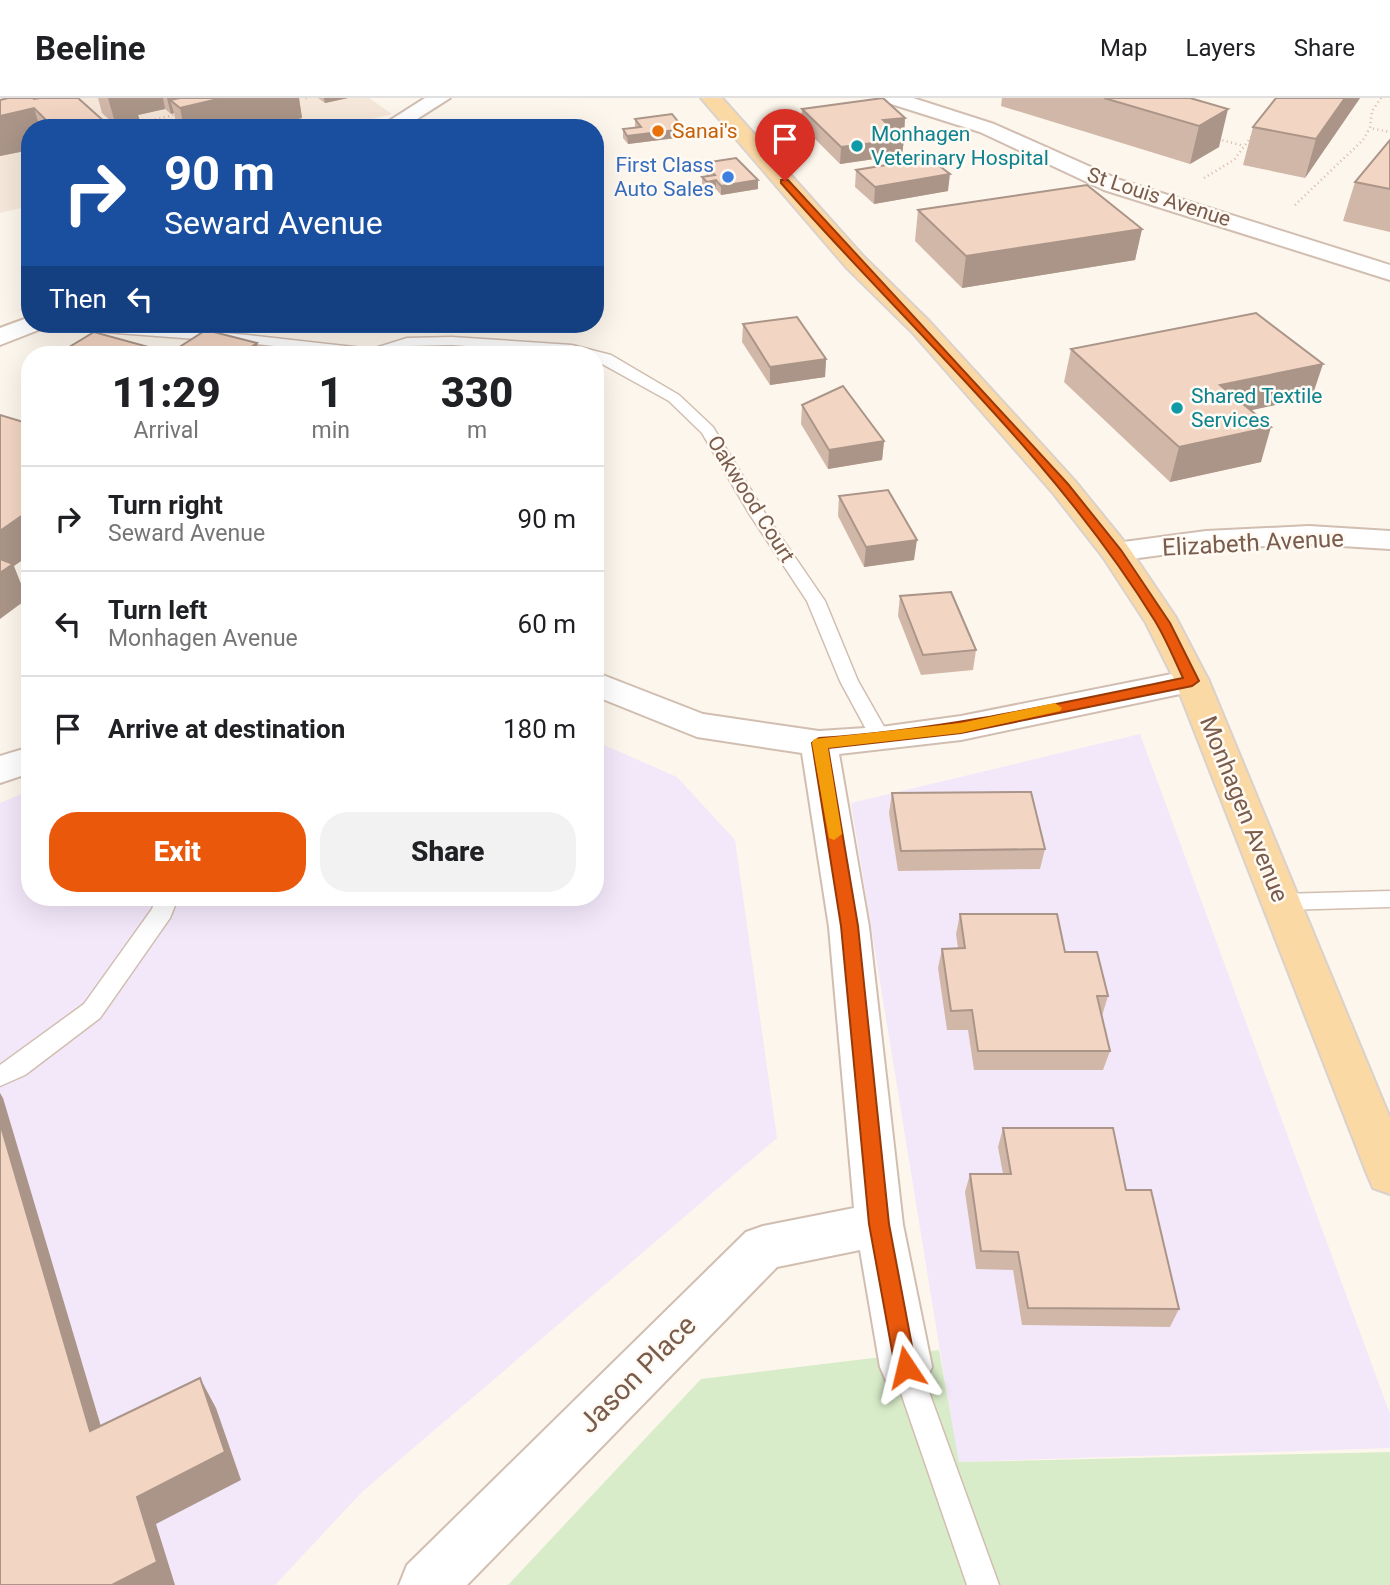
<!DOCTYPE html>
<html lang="en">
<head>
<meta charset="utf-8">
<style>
  :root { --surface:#fff; --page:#f2f2f2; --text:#202124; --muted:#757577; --line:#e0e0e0; --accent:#ea580c }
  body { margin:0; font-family:Roboto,sans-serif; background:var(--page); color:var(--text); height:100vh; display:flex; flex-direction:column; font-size:26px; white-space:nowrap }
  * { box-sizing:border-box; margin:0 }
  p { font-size:23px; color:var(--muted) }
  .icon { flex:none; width:38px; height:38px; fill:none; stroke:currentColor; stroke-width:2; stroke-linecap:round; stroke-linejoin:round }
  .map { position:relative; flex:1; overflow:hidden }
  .sheet { position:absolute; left:21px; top:248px; width:583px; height:560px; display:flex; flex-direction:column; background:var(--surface); border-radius:28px; box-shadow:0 7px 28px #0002 }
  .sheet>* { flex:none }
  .top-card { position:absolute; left:21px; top:21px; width:583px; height:214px; border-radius:28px; box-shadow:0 7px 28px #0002; background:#1a4fa0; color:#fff; overflow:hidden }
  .pin { position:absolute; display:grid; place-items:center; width:60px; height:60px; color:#fff; margin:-72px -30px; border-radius:50% 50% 50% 0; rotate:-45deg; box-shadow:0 0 7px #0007 }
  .pin .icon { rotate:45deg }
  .me { position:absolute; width:77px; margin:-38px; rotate:350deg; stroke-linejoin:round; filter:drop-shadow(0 0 5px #0008) }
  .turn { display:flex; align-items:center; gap:24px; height:147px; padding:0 28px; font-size:32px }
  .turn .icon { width:91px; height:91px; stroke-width:2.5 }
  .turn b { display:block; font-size:49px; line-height:60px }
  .then { display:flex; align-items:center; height:66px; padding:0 28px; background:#0003; gap:14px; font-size:26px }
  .eta { display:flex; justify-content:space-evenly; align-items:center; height:119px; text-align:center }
  .eta b { font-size:42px; font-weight:800; line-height:49px }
  .action { display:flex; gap:14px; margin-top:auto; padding:14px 28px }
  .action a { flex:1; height:80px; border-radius:28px; background:var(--accent); color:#fff; font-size:28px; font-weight:800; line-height:80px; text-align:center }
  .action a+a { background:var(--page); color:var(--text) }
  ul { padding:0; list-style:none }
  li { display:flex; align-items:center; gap:21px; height:105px; padding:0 28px; border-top:2px solid var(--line) }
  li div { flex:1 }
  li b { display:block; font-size:26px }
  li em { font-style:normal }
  header { display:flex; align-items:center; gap:42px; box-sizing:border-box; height:98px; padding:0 35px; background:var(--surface); border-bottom:2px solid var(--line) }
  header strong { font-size:33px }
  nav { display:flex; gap:38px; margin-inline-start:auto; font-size:24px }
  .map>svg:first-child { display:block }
  .residential { fill:#f5e8da }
  .education { fill:#f3e8fa }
  .green { fill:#d8ecc9 }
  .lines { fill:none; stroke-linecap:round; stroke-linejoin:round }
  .service-casing { stroke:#d1beb0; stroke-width:3 }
  .minor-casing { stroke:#d1beb0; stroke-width:4 }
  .primary-casing { stroke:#dad1cd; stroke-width:4 }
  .path { stroke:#d9b8a5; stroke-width:2.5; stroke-dasharray:1 3.5; stroke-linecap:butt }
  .service { fill:#fff; fill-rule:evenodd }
  .minor { fill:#fff; fill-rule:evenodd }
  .primary { fill:#fbd9a5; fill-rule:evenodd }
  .wall { fill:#d1b7a8 }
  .shaded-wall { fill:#aa9588 }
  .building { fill:#f3d5c3; stroke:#aa9588; stroke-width:2 }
  .route { fill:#ea580c; stroke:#983908; stroke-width:2 }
  .slow { fill:#f59e0b }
  .food-dot { fill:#e8710a; stroke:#fffaf3; stroke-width:2.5 }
  .culture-dot { fill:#0f9aa8; stroke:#fffaf3; stroke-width:2.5 }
  .shop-dot { fill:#3f7fe0; stroke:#fffaf3; stroke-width:2.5 }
  .labels { text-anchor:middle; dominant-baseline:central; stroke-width:5; stroke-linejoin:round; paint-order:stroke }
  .far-food-label { font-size:21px; fill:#c56008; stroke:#fffaf3; text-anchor:start }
  .far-culture-label { font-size:21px; fill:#0d838f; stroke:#fffaf3; text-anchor:start }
  .far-shop-label { font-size:21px; fill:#366cbe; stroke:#fffaf3; text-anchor:end }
  .far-street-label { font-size:21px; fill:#7a5c4d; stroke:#fffaf3 }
  .street-label { font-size:24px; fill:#7a5c4d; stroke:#fffaf3 }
  .near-street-label { font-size:28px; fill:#7a5c4d; stroke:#fffaf3 }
</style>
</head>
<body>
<header>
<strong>Beeline</strong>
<nav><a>Map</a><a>Layers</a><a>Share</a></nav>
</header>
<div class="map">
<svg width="1390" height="1487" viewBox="0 0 1390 1487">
  <rect width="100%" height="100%" fill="#fdf6ec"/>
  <polygon class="residential" points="64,0 369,0 392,16 337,30 30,30 30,108 0,115 0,14"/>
  <g class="education">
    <polygon points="1140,636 1390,1316 1390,1350 958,1364 851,705"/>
    <polygon points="595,643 677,679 735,742 777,1040 363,1393 275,1487 0,1487 0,705 30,692 30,800 595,800"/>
  </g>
  <polygon class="green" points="939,1252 959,1364 1390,1354 1390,1487 508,1487 701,1281"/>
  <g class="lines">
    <defs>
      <g id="service">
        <polygon points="45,226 104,226 248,237 372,251 407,240 452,239 572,247 611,257 679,297 713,329 766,417 825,503 858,583 891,641 888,646 874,646 840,583 807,503 750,417 702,335 669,303 595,262 595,257 452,247 408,248 381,257 355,257 248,245 52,230"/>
        <polygon points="1390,793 1390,809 1281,812 1273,810 1270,804 1273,798 1281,796"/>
        <polygon points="156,800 178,800 170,820 100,920 25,977 0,988 0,967 84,906 152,811"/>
        <polygon points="906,1255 916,1259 920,1269 999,1487 967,1487 892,1269 896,1259"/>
      </g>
      <g id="minor">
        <polygon points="425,0 450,0 403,30 378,30"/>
        <polygon points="882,0 913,0 994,26 1120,82 1390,167 1390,182 1104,92 980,34 885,4"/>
        <polygon points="30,219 30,226 45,226 41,231 0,247 0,230"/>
        <polygon points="1309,428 1390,433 1390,451 1309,446 1206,451 1116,463 1105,461 1100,454 1105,447 1116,445 1206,433"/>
        <polygon points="1192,572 1204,575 1209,583 1204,591 961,642 839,656 869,829 903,1127 932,1269 924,1287 906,1294 888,1287 880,1269 860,1152 777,1169 467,1487 399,1487 407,1467 746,1134 763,1128 854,1110 829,829 802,655 697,639 595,598 595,574 703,616 819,633 881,629 961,618"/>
        <polygon points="30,649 30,675 0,685 0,658"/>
      </g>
      <polygon id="primary" points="701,0 722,0 864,159 930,224 1075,383 1127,447 1175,518 1209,583 1390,1020 1390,1096 1373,1090 1367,1076 1175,583 1146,525 1103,459 1053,395 912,234 846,169"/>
    </defs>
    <use href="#service" class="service-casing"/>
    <use href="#minor" class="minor-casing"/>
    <use href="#primary" class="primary-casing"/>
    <g class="path">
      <polyline points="306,0 309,2"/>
      <polyline points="1381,0 1372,13 1370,30 1390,34"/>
      <polyline points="120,30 177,16"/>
      <polyline points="1218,41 1244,48"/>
      <polyline points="1204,80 1234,62 1254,35"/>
      <polyline points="1295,107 1363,42 1370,30"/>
    </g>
    <use href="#service" class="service"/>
    <use href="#minor" class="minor"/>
    <use href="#primary" class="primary"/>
  </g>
  <g class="wall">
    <polygon points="98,0 299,0 302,20 262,30 177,30 174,15 171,16 165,11 138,17 140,23 116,28 102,15"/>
    <polygon points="318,0 348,0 325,5"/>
    <polygon points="1002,0 1190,0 1219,49 1190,66 1001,8"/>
    <polygon points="1276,0 1360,0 1305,80 1243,67 1253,29"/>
    <polygon points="34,1 107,26 108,30 30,30 30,52 0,58 0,2"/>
    <polygon points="802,11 905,20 904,36 899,36 904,41 902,57 840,66 801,27"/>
    <polygon points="635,21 684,31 684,39 628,46 623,40 623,31 635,30"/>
    <polygon points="1390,42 1390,134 1343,123 1355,84"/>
    <polygon points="704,65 758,91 721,97 716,91 707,92 702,88 702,79 708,78 704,74"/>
    <polygon points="856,72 948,93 874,106 855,89"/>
    <polygon points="918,112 1142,131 1135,162 962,190 915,143"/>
    <polygon points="743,226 826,261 825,279 770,287 742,244"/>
    <polygon points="1071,251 1312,299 1251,312 1261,364 1170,384 1064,284"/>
    <polygon points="802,307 884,343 882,362 828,371 801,326"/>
    <polygon points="839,398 914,462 864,469 838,418"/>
    <polygon points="900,498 976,552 973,572 921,577 898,518"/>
    <polygon points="892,695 1045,751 1040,771 898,773 889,715"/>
    <polygon points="960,816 1065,854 1108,898 1102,918 1110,953 1103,972 974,972 968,932 947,932 938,870 942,851 958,850 956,836"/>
    <polygon points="1003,1030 1126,1092 1179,1211 1170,1229 1022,1227 1013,1172 976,1171 965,1094 970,1076 1003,1076 998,1049"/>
  </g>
  <g class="shaded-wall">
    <polygon points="108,0 163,0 165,11 138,17 140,23 116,28"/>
    <polygon points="167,0 299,0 302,20 262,30 184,30 180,10 170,2 174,15 171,16"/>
    <polygon points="324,0 348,0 325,5"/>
    <polygon points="1345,0 1360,0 1305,80 1316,41"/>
    <polygon points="34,10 40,30 30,30 30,52 0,58 0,18"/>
    <polygon points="1228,11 1219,49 1190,66 1199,28"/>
    <polygon points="905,20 904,36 882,38 883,22"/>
    <polygon points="107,26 108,30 90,30"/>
    <polygon points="684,31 684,39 628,46 627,38"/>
    <polygon points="904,41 902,57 840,66 841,49"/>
    <polygon points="950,76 948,93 874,106 875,89"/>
    <polygon points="716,82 716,91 707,92 707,84"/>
    <polygon points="758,82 758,91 721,97 721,88"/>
    <polygon points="1142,131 1135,162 962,190 966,158"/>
    <polygon points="257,245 260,257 240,257"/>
    <polygon points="826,261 825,279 770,287 770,269"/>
    <polygon points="1323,266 1312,299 1211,321 1220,287"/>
    <polygon points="1271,329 1261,364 1170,384 1179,349"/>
    <polygon points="884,343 882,362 828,371 829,352"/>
    <polygon points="30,412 30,457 14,468 27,501 0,521 0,433"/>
    <polygon points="917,442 914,462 864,469 866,449"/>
    <polygon points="0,995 3,1000 111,1362 90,1333 0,1025"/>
    <polygon points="200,1280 216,1310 241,1382 156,1426 175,1487 112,1487 137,1399"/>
  </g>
  <g class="building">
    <polygon points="8,0 33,0 34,1 40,0 78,0 107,26 90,30 54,30 34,10 0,18 0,2"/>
    <polygon points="180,0 222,0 180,10 170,2"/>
    <polygon points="883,0 905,20 883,22 904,41 841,49 802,11"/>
    <polygon points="1104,0 1190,0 1228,11 1199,28"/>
    <polygon points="1276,0 1345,0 1316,41 1253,29"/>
    <polygon points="672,16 684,31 627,38 623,31 641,29 635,21"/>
    <polygon points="1390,42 1390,91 1355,84"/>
    <polygon points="736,60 758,82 721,88 716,82 707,84 702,79 715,77 704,65"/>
    <polygon points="929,60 950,76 875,89 856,72"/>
    <polygon points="1087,87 1142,131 966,158 918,112"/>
    <polygon points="1256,215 1323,266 1220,287 1271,329 1179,349 1071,251"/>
    <polygon points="797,219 826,261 770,269 743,226"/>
    <polygon points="206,232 257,245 240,257 56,257 94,234 170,255"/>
    <polygon points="843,288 884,343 829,352 802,307"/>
    <polygon points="0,317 30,326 30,412 0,433"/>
    <polygon points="888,392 917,442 866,449 839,398"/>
    <polygon points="0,461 13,466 0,475"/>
    <polygon points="951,494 976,552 923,557 900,498"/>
    <polygon points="1031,694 1045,751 901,753 892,695"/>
    <polygon points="960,816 1057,816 1065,854 1097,854 1108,898 1097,898 1110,953 978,953 972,912 951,913 942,851 965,850"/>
    <polygon points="0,1025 90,1333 200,1280 225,1354 137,1399 157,1464 112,1487 0,1487"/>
    <polygon points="1003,1030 1113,1030 1126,1092 1151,1092 1179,1211 1028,1210 1018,1154 981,1153 970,1076 1011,1076"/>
  </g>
  <path class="route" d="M781 82H788L1068 386 1121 452 1170 525 1199 583 1192 588 961 635 828 650 858 828 889 1126 916 1269 913 1276 906 1279 898 1276 895 1269 869 1126 841 828 812 645 819 640C944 632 1062 605 1183 580 1174 561 1166 541 1155 523 1054 359 907 229 781 85Z"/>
  <polygon class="slow" points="1055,605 1062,610 1060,613 961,635 828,650 842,736 834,742 829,740 812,645 814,641 961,625"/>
  <circle class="food-dot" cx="658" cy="33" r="7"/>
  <g class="culture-dot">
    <circle cx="857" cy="48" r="7"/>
    <circle cx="1177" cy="310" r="7"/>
  </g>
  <circle class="shop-dot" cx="728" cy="79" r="7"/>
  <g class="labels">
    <g class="far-food-label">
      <text x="672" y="33">Sanai's</text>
    </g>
    <g class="far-culture-label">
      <text x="871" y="36">Monhagen<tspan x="871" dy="24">Veterinary Hospital</tspan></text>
      <text x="1191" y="298">Shared Textile<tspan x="1191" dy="24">Services</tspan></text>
    </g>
    <g class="far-shop-label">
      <text x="714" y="67">First Class<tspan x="714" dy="24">Auto Sales</tspan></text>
    </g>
    <g class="far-street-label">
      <text transform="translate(1159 99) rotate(18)">St Louis Avenue</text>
      <text transform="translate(751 401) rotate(58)">Oakwood Court</text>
    </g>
    <g class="street-label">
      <text transform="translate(1253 445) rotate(-3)">Elizabeth Avenue</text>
      <text transform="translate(1244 711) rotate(68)">Monhagen Avenue</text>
    </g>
    <g class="near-street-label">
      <text transform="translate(637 1276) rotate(-45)">Jason Place</text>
    </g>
  </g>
</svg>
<div class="pin" style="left:785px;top:83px;background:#d93025"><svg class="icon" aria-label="arrive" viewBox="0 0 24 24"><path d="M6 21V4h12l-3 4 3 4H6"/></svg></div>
<svg class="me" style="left:906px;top:1269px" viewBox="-20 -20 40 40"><path d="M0-17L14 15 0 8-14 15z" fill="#ea580c" stroke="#fff" stroke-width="4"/></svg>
<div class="top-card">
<div class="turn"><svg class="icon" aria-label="right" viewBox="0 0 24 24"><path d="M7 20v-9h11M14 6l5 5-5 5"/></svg><div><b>90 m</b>Seward Avenue</div></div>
<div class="then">Then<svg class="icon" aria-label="left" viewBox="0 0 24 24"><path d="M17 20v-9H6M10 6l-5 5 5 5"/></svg></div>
</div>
<section class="sheet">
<div class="eta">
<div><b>11:29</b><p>Arrival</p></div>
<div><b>1</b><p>min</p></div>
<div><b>330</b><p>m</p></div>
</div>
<ul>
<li><svg class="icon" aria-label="right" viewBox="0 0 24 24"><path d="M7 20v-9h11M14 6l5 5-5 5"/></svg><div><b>Turn right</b><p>Seward Avenue</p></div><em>90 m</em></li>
<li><svg class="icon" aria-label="left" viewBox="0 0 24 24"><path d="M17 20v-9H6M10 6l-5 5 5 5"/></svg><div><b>Turn left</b><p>Monhagen Avenue</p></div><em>60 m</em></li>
<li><svg class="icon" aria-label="arrive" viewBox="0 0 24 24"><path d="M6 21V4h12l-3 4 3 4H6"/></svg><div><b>Arrive at destination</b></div><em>180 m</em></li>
</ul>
<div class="action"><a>Exit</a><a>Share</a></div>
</section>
</div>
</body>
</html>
